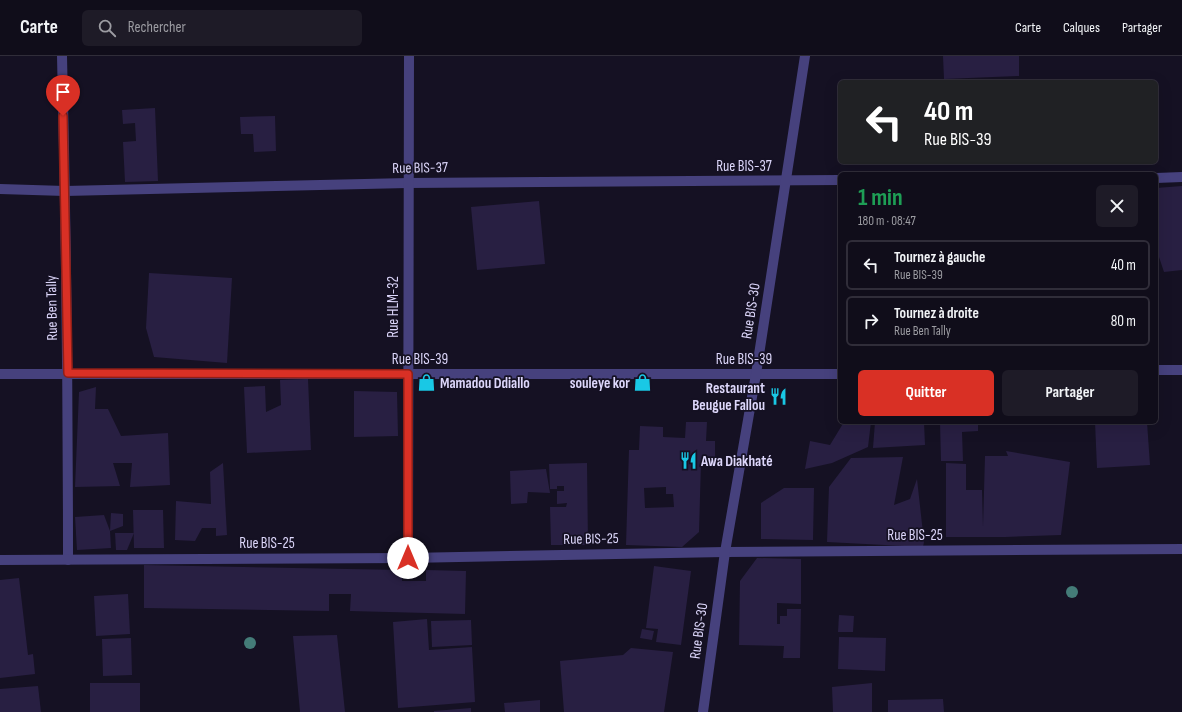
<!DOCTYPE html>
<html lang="fr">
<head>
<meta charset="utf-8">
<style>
  :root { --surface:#100d1a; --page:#1e1b27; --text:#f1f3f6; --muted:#9c9ca2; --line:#302d39; --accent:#d93025 }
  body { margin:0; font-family:"Sofia Sans Condensed",sans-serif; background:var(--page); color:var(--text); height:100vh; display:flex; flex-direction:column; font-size:15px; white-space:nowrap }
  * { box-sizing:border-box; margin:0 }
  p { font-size:13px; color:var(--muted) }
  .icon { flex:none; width:22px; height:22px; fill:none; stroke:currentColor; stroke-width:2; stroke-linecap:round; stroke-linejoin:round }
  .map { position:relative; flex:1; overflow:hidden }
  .details { position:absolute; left:838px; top:116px; width:320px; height:252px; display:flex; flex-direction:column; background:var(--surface); border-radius:6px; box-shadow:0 4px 16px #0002,0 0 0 1px var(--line) }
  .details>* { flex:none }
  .banner { position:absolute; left:838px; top:24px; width:320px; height:84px; border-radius:6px; box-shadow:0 4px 16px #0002,0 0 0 1px var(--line); background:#202124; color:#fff; overflow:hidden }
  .pin { position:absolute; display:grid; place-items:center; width:34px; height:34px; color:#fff; margin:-41px -17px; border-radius:50% 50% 50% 0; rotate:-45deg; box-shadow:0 0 4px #0007 }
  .pin .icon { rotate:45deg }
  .me { position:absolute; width:44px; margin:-22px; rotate:0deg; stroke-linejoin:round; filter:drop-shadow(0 0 3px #0008) }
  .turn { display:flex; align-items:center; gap:14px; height:84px; padding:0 20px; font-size:18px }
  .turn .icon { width:52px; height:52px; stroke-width:2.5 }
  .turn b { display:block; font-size:28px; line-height:34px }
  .round { display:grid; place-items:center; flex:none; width:42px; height:42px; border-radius:6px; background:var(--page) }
  .headline { display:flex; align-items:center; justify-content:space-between; height:68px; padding:0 20px }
  h1 { font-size:24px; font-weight:700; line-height:30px; color:#1e9e55 }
  .primary-button { display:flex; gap:8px; margin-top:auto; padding:8px 20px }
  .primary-button a { flex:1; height:46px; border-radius:6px; background:var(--accent); color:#fff; font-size:16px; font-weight:700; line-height:46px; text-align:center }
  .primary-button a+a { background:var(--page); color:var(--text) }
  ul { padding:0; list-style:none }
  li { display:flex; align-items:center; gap:12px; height:50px; margin:0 8px 6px; padding:0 12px; border:2px solid var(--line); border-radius:6px }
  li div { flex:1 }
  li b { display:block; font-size:15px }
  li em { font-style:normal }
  header { display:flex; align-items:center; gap:24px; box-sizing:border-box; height:56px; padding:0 20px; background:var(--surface); border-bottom:1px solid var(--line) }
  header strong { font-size:19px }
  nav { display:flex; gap:22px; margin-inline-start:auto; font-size:14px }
  .search { width:280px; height:36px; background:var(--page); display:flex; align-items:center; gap:10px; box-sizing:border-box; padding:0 14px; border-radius:6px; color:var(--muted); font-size:15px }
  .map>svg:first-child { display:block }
  .building { fill:#281f42; fill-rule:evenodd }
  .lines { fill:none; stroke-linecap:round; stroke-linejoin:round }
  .street { stroke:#46417d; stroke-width:10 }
  .tree { fill:#447c78 }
  .route-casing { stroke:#8d1f18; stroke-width:10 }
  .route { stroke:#d93025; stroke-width:7 }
  .labels { text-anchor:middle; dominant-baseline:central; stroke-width:3.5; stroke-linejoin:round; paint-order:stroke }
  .street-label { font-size:15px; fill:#ddd7fb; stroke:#151123 }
  .poi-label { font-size:15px; font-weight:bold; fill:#ddd7fb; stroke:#151123; text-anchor:start }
</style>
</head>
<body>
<header>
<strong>Carte</strong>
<div class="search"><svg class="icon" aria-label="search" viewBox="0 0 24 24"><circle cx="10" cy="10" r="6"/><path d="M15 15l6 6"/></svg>Rechercher</div>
<nav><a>Carte</a><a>Calques</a><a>Partager</a></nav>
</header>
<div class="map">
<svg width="1182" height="656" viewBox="0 0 1182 656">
  <rect width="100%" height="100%" fill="#151123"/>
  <g class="building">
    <polygon points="943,0 1019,0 1019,20 944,23"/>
    <polygon points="155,52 158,125 125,126 123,86 136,85 135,67 123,68 122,54"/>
    <polygon points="275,60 276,95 254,96 253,78 241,78 240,61"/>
    <polygon points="1182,130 1182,214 1164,216 1156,192 1156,132"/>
    <polygon points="539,145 545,208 477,214 471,151"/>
    <polygon points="149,217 232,222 227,307 154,301 146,272"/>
    <polygon points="308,323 311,394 247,397 244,331 265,330 266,356 281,349 280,324"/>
    <polygon points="96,331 95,353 108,353 121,380 168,377 170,429 130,431 132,407 113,407 120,430 75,431 79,336"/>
    <polygon points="354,335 397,336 398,380 354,381"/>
    <path d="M686 366H707L706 385H715V406H701L699 476 682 491 626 489 629 394H639L640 370 663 371V381L685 382ZM666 431V438H673L674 451 645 452 644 432Z"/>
    <polygon points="844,366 871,366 868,391 832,407 805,413 810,385 830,389"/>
    <polygon points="875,366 924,366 925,389 873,392"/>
    <polygon points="940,366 978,366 978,375 962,376 963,405 941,405"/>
    <polygon points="1095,366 1147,366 1150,409 1097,412"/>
    <polygon points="1006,395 1070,406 1061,479 1005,481 946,481 946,407 966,408 966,434 982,434 983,471 985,400 1008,400"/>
    <polygon points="903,401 894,449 910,443 917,423 924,486 923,491 827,486 829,431 851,402"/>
    <polygon points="223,407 227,479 216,480 216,472 202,472 195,485 175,484 176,445 211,448 210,416"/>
    <polygon points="587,407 588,489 551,489 550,451 566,451 567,447 557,448 557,435 564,435 564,430 557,430 557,433 550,433 549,408"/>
    <polygon points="546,413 550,437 528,436 527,447 511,448 510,415"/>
    <polygon points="784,432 814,432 813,484 761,483 761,447"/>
    <polygon points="133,454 163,454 164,492 134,492"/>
    <polygon points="111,457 123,458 123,470 110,475"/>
    <polygon points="104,459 110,475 111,492 77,494 75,461"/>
    <polygon points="115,477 134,477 127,494 116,494"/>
    <polygon points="757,502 801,503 801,548 777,547 777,568 780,568 780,560 787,560 787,553 801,553 800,602 783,602 784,590 739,589 740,525"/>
    <polygon points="144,509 402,514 402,525 426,525 426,514 466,515 465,558 350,555 351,538 329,538 329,555 144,552"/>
    <polygon points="654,510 691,515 681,589 656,586 658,573 646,572"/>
    <polygon points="19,522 28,599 33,598 35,618 0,622 0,524"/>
    <polygon points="128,538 130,578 96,580 94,540"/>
    <polygon points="839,559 854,560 853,576 838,576"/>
    <polygon points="427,563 429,594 472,591 475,646 398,652 393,566"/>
    <polygon points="471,564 472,589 432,591 431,565"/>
    <polygon points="642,573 654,575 652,584 640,582"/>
    <polygon points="337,579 345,656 300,656 293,580"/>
    <polygon points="839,581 886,582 885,615 838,613"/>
    <polygon points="131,582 132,619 103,620 102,583"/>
    <polygon points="631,592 673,596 664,656 564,656 560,605 623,599"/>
    <rect x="90" y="627" width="50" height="29"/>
    <polygon points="872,627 872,656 833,656 832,631"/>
    <polygon points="38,630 41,656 0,656 0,633"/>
    <polygon points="943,643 944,656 888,656 888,644"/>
    <polygon points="540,644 540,656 505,656 504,647"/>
    <polygon points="471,652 471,656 434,656 434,655"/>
  </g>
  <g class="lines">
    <g class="street">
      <path d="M62 0C66 168 68 336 68 504"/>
      <polyline points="1156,122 1182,121"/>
      <polyline points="0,133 65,135 408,127 840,124"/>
      <polyline points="1156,314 1182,314"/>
      <polyline points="0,318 840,318"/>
      <polyline points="408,502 409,0"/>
      <polyline points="0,504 408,502 725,496 1182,493"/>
      <polyline points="703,656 725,496 756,318 805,0"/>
    </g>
  </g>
  <g class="tree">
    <circle cx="1072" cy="536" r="6"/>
    <circle cx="250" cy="587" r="6"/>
  </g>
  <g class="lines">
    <defs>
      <polyline id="route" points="63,60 68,317 408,318 408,502"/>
    </defs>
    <use href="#route" class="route-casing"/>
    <use href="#route" class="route"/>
  </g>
  <defs>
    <symbol id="shop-bare" viewBox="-9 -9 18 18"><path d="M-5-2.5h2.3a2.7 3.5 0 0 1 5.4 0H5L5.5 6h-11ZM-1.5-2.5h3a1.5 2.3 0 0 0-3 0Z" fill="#19c8e5" stroke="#151123" stroke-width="2.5" paint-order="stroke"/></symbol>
    <symbol id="restaurant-bare" viewBox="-9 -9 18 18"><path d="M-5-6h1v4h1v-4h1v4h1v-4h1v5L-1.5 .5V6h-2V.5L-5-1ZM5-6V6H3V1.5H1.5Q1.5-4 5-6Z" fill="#19c8e5" stroke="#151123" stroke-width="2.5" paint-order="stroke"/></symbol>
  </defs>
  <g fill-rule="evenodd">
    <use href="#shop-bare" x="414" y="314" width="25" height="25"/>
    <use href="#shop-bare" x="630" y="314" width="25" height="25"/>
    <use href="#restaurant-bare" x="766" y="328" width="25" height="25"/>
    <use href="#restaurant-bare" x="676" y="392" width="25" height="25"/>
  </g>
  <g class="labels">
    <g class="street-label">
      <text x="744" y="110">Rue BIS-37</text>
      <text transform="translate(420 112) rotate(-1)">Rue BIS-37</text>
      <text transform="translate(393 251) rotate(-90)">Rue HLM-32</text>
      <text transform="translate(52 252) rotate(-91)">Rue Ben Tally</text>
      <text transform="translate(751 255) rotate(-81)">Rue BIS-30</text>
      <text x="420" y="303">Rue BIS-39</text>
      <text x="744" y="303">Rue BIS-39</text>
      <text x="915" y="479">Rue BIS-25</text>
      <text transform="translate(591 483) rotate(-1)">Rue BIS-25</text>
      <text x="267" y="487">Rue BIS-25</text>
      <text transform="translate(699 575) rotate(-82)">Rue BIS-30</text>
    </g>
    <g class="poi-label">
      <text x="440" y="327">Mamadou Ddiallo</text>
      <text x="630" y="327" text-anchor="end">souleye kor</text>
      <text x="765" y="332" text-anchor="end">Restaurant<tspan x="765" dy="17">Beugue Fallou</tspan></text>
      <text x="701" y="405">Awa Diakhaté</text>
    </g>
  </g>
</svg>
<div class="pin" style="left:63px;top:60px;background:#d93025"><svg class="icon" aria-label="arrive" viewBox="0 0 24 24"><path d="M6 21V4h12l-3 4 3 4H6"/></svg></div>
<svg class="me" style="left:408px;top:502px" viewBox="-20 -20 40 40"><circle r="19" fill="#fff"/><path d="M0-13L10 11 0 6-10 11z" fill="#d93025"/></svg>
<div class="banner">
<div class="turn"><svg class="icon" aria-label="left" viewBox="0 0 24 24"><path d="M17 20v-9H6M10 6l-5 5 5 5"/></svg><div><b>40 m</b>Rue BIS-39</div></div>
</div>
<section class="details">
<div class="headline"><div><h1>1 min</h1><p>180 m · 08:47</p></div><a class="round"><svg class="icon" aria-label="close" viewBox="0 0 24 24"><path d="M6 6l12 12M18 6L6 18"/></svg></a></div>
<ul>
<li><svg class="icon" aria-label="left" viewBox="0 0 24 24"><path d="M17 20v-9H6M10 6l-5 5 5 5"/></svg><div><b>Tournez à gauche</b><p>Rue BIS-39</p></div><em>40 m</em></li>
<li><svg class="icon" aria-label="right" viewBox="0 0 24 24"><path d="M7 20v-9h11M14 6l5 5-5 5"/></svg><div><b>Tournez à droite</b><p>Rue Ben Tally</p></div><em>80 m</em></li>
</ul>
<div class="primary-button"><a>Quitter</a><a>Partager</a></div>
</section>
</div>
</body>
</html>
